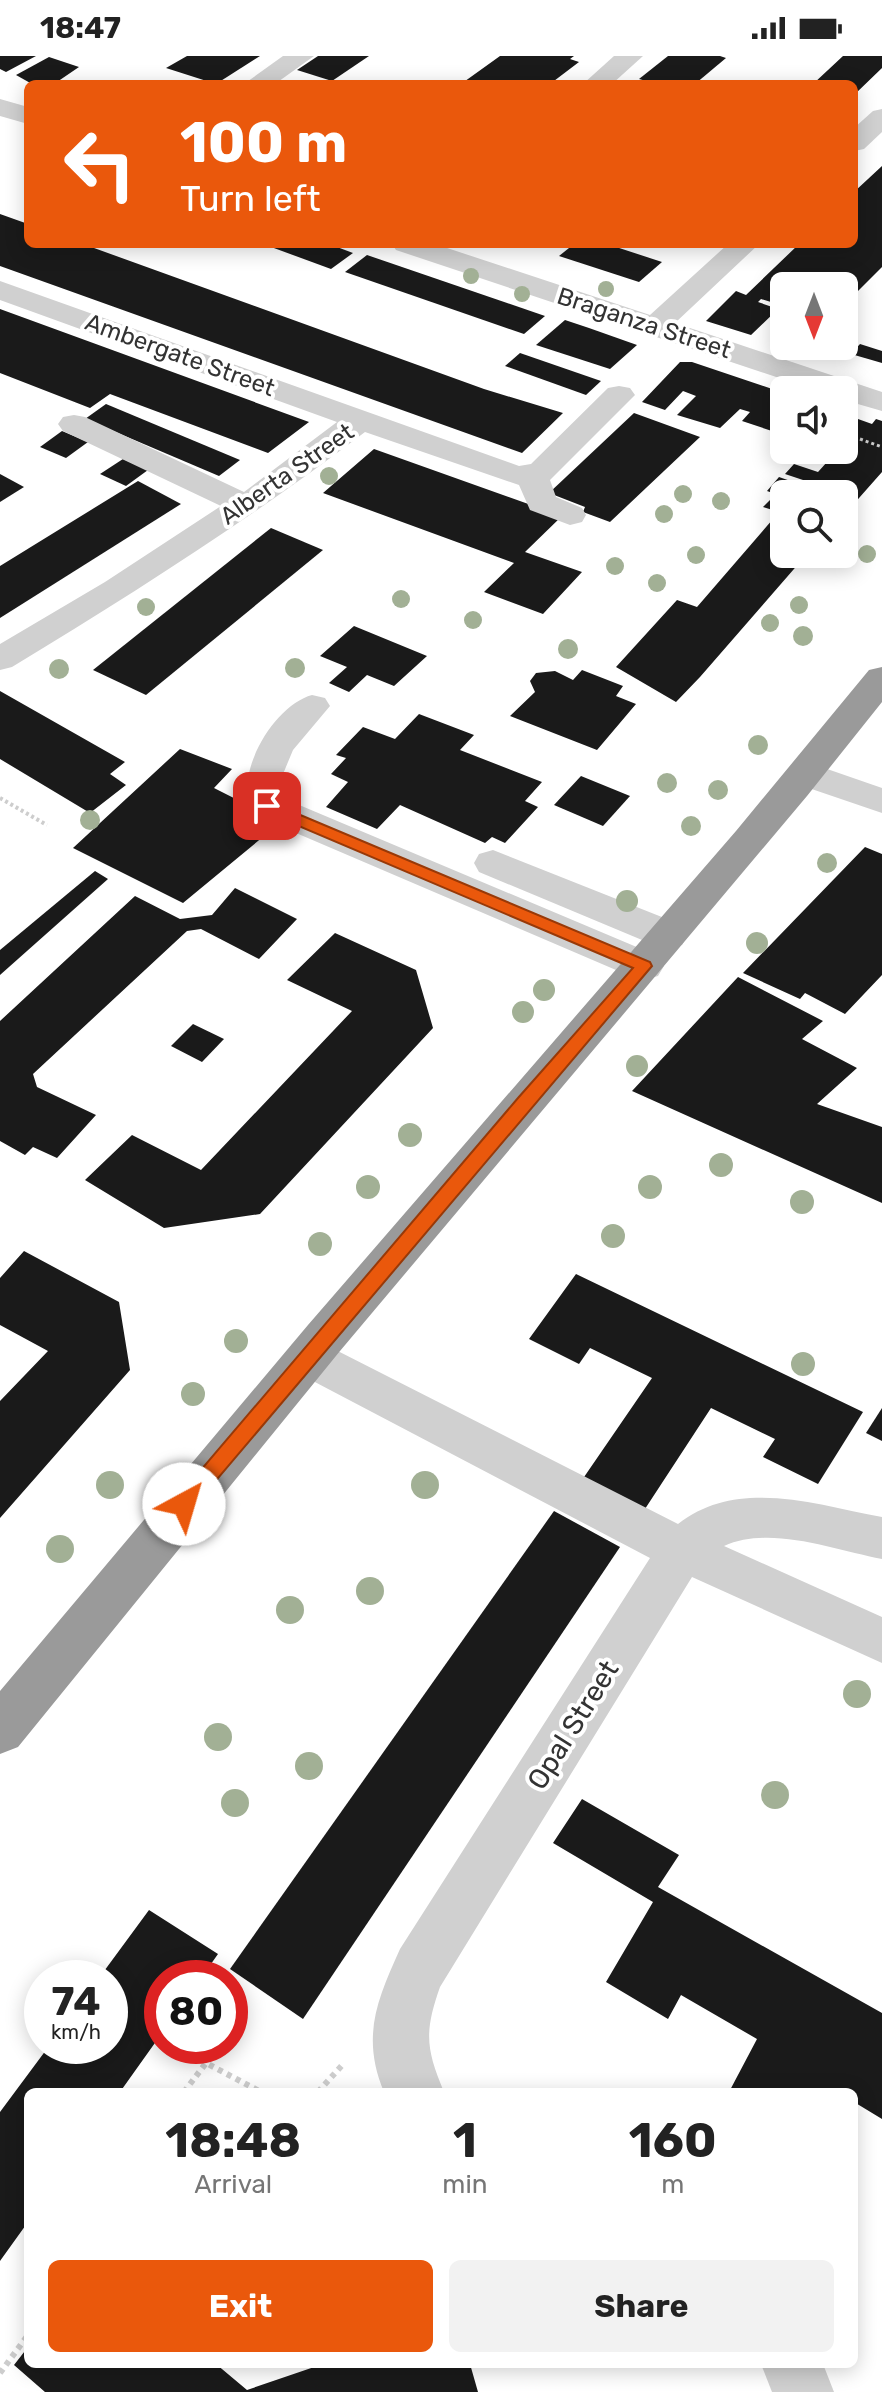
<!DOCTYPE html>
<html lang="en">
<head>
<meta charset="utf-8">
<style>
  :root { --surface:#fff; --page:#f2f2f2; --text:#222; --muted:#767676; --accent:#ea580c }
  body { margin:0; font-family:Rubik,sans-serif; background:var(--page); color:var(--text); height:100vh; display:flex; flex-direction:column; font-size:30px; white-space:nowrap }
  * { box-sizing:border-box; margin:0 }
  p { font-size:26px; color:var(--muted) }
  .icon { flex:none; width:44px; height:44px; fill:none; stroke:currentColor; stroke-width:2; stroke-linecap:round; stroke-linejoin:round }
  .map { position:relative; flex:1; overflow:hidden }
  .side { position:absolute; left:24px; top:2032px; width:834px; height:280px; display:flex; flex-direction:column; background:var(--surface); border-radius:12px; box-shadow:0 4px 20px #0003 }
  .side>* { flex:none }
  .hud { position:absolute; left:24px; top:24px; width:834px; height:168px; border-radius:12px; box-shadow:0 4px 20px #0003; background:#ea580c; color:#fff; overflow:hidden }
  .needle { width:52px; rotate:180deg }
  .fabs { position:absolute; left:770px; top:216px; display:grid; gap:16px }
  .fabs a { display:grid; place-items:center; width:88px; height:88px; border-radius:12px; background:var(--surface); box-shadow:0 4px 20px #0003; font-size:40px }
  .speed { position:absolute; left:24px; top:1904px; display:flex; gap:16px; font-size:40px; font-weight:700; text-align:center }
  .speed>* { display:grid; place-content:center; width:104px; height:104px; border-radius:50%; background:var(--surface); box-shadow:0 4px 20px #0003; line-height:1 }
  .speed small { font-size:20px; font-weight:400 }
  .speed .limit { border:12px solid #d22; background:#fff; color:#111 }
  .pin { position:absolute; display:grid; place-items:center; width:68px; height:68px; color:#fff; margin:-34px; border-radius:16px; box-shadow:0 4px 12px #0006 }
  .me { position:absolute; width:88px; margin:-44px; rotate:39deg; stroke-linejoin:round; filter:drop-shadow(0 0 6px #0008) }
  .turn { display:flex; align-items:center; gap:28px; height:168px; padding:0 24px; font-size:36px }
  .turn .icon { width:104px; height:104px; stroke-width:2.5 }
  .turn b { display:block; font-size:56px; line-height:68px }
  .eta { display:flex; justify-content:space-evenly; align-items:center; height:136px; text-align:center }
  .eta b { font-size:48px; font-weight:700; line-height:56px }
  .primary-button { display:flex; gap:16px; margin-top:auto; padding:16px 24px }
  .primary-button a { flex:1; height:92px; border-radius:12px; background:var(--accent); color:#fff; font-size:32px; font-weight:700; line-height:92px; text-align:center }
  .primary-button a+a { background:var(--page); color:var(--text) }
  .status { display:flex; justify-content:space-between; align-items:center; height:56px; padding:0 40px; background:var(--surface); direction:ltr }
  .status svg { height:22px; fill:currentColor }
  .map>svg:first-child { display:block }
  .building { fill:#1a1a1a }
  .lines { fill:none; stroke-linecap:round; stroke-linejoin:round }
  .path-far2 { stroke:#cdcdcd; stroke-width:3; stroke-dasharray:3 3; stroke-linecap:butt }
  .path-far1 { stroke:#cdcdcd; stroke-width:4; stroke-dasharray:3 3; stroke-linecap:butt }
  .path { stroke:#cdcdcd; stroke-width:6; stroke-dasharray:5 5; stroke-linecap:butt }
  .minor { fill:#d0d0d0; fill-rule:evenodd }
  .highway { fill:#9a9a9a; fill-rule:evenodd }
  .tree { fill:#a2b095 }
  .route { fill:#ea580c; stroke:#983908; stroke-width:2 }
  .labels { text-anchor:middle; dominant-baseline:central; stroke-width:8; stroke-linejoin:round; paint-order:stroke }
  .far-street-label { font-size:24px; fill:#333; stroke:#fff }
  .street-label { font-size:28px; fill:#333; stroke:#fff }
</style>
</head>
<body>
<div class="status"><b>18:47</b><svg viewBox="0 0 49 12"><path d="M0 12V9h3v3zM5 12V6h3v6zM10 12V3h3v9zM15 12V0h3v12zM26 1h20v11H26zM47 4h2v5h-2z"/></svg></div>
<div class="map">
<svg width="882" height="2336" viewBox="0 0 882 2336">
  <rect width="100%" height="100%" fill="#fff"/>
  <g class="building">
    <polygon points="0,0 36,0 6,16 0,13"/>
    <polygon points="187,0 260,0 216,28 166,12"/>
    <polygon points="318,0 369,0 332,25 297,14"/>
    <polygon points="500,0 574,0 570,3 579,6 550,28 461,28"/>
    <polygon points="668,0 720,0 726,2 695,28 657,28 639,23"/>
    <polygon points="843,0 882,0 882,12 854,39 854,28 813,28"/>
    <polygon points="49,1 79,11 54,28 32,28 16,19"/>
    <polygon points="882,110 882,211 844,249 844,230 784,230 784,250 761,243 758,246 778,253 751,279 706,265 736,235 746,239 799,188 854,188 854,136"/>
    <polygon points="0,158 28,168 28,188 83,188 484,333 563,357 522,397 0,210"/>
    <polygon points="263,188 329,188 353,197 331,213"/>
    <polygon points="574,188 607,188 662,206 639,226 559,200"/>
    <polygon points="367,199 545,260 524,278 345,216"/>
    <polygon points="0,253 309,366 268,397 110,338 90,352 0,317"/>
    <polygon points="565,264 589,272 637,289 610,313 536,289"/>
    <polygon points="860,288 882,295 882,307 851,298"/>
    <polygon points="520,297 601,325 586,339 505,310"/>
    <polygon points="680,306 692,306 784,337 784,379 742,365 750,356 740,353 720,372 677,359 696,340 683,335 665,354 642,346"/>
    <polygon points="106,348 240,404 219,420 85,363"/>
    <polygon points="634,357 700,381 610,466 583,456 585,451 549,437"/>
    <polygon points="844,358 872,368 876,363 882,365 882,416 844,459 844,438 784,438 784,441 767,435 779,421 802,429 806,425 785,418 794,408 818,416 836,396 831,394 844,394"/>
    <polygon points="62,375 88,386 66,402 40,391"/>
    <polygon points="374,393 562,460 525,496 582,516 543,558 484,536 514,507 323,437"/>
    <polygon points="123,403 148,414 126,430 100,418"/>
    <polygon points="0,418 24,431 0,446"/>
    <polygon points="138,425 181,448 0,562 0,510"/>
    <polygon points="771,443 784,447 784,498 807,498 700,621 676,646 616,611 677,544 697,551 779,456 763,451"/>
    <polygon points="271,472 323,494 146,639 93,614"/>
    <polygon points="354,570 427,600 394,630 367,619 349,636 329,627 347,611 320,600"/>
    <polygon points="582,614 623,630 616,640 636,648 597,694 510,660 535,636 530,625 536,617 555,615 573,624"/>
    <polygon points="0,635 125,706 110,718 126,729 90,757 0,703"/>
    <polygon points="419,658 474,679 460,694 542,726 525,745 538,751 505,787 492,781 485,787 400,749 377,773 326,751 348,726 331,718 346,702 336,699 363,671 395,683"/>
    <polygon points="180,693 232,713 214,732 281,766 183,847 73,792"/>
    <polygon points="581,720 630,740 603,770 554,749"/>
    <polygon points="865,791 882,798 882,919 845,958 805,937 800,943 743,917"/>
    <polygon points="95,815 108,823 0,919 0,894"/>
    <polygon points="235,832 297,863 259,903 201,873 187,875 33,1018 37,1031 96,1059 57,1102 33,1091 25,1099 0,1085 0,965 135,840 180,863 212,859"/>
    <polygon points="335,877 416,914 433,972 260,1158 164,1172 85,1124 132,1079 201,1114 352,955 287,924"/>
    <polygon points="738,921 823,965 802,983 857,1012 817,1048 882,1071 882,1147 632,1035"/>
    <polygon points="193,968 224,983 202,1006 171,990"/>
    <polygon points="24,1195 119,1246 130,1314 0,1462 0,1345 48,1295 0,1269 0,1222"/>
    <polygon points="576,1218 863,1356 818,1428 763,1401 775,1383 711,1352 643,1456 582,1424 652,1322 590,1292 579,1308 529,1283"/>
    <polygon points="882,1352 882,1385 866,1377"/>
    <polygon points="554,1455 620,1491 303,1963 230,1913"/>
    <polygon points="582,1743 679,1799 658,1831 882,1957 882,2063 854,2046 854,2036 836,2036 829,2032 827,2036 729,2036 757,1983 681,1939 668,1963 606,1926 653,1846 553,1787"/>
    <polygon points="149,1854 218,1898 201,1922 162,1922 162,1977 120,2036 28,2036 28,2166 0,2205 0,2056 49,1990 110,1990 110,1922 99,1922"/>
    <polygon points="28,2291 28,2308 216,2308 247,2334 323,2308 470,2308 478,2336 45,2336 14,2309"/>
  </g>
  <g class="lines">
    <polyline class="path-far2" points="860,383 882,391"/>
    <polyline class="path-far1" points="0,742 47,769"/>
    <g class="path">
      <polyline points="184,2036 206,2007 261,2036"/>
      <polyline points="318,2036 344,2007"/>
      <polyline points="0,2317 28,2279"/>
    </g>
    <g class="minor">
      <polygon points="283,0 314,0 275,28 244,28"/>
      <polygon points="614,0 643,0 612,28 583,28"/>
      <polygon points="0,43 28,51 28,68 0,60"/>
      <polygon points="882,53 882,76 864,93 854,95 854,72 873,55"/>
      <polygon points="392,188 435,188 650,259 728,188 759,188 675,267 882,336 882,355 844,344 844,334 815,334 396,194"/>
      <path d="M0 225 519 410 531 408 608 332 619 330 630 332 635 339 550 424 556 441 582 452 586 459 582 466 570 469 530 454 519 429 365 376C252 462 134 537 12 611L0 614V588L105 526 221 450 63 375 58 368 63 361 74 359 85 361 244 436 337 366 0 244Z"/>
      <path d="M312 639 325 642 330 650 293 694 283 718 285 743 658 900 664 910 658 920 644 924 630 920 254 759C230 721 274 649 312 639Z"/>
      <polygon points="807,706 882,732 882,757 794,727 788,718 794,709"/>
      <polygon points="493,794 682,869 688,879 682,889 668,893 654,889 479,816 474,807 479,798"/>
      <path d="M308 1282 324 1288 678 1468C738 1421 816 1449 882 1461V1503C834 1494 771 1469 724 1490L882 1561V1607L692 1521 440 1931C424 1976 426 1993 444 2036H384C361 1981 377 1944 400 1893L650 1502 292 1314 285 1301 292 1288Z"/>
      <polygon points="761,2308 823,2308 834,2336 772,2336"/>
    </g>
    <polygon class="highway" points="882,611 882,646 807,740 340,1295 18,1691 0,1698 0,1635 308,1269 736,775 869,614"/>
  </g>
  <g class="tree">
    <circle cx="471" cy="220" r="8"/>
    <circle cx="606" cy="233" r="8"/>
    <circle cx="522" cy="238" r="8"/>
    <circle cx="329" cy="420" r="9"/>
    <circle cx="683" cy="438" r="9"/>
    <circle cx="721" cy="445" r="9"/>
    <circle cx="664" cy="458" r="9"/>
    <circle cx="867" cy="498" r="9"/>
    <circle cx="696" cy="499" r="9"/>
    <circle cx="615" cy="510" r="9"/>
    <circle cx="657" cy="527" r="9"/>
    <circle cx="401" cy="543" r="9"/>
    <circle cx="799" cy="549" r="9"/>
    <circle cx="146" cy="551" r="9"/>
    <circle cx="473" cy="564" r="9"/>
    <circle cx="770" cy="567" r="9"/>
    <circle cx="803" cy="580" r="10"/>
    <circle cx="568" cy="593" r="10"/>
    <circle cx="295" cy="612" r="10"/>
    <circle cx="59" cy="613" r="10"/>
    <circle cx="758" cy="689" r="10"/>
    <circle cx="667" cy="727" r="10"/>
    <circle cx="718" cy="734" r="10"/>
    <circle cx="90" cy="764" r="10"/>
    <circle cx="691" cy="770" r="10"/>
    <circle cx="827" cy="807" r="10"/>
    <circle cx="627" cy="845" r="11"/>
    <circle cx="757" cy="887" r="11"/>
    <circle cx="544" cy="934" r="11"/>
    <circle cx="523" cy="956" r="11"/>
    <circle cx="637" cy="1010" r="11"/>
    <circle cx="410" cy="1079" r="12"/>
    <circle cx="721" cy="1109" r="12"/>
    <circle cx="368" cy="1131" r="12"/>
    <circle cx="650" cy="1131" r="12"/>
    <circle cx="802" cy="1146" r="12"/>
    <circle cx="613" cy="1180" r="12"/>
    <circle cx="320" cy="1188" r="12"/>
    <circle cx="236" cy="1285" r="12"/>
    <circle cx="803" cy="1308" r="12"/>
    <circle cx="193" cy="1338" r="12"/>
    <circle cx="110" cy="1429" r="14"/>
    <circle cx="425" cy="1429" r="14"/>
    <circle cx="60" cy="1493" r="14"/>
    <circle cx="370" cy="1535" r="14"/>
    <circle cx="290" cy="1554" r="14"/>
    <circle cx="857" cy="1638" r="14"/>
    <circle cx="218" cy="1681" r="14"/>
    <circle cx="309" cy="1710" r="14"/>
    <circle cx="775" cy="1739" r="14"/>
    <circle cx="235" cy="1747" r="14"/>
  </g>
  <polygon class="route" points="267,745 650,906 652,910 191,1454 184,1457 177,1454 174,1448 177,1442 518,1042 633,912 261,754 259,750"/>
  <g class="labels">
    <g class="far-street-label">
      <text transform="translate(644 267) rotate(18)">Braganza Street</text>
      <text transform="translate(180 299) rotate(20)">Ambergate Street</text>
      <text transform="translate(287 418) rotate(-35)">Alberta Street</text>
    </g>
    <g class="street-label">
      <text transform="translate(573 1669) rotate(-58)">Opal Street</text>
    </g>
  </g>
</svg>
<div class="fabs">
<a><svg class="needle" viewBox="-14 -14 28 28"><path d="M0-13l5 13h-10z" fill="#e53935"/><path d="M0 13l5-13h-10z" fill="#767676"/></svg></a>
<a><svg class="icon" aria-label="sound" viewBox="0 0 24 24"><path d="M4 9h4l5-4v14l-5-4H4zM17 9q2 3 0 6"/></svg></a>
<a><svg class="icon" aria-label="search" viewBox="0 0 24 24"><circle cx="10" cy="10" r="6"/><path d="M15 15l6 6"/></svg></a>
</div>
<div class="speed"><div>74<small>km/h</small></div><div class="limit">80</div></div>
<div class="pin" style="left:267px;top:750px;background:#d93025"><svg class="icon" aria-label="arrive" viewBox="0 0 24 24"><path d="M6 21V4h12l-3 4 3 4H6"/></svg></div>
<svg class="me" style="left:184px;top:1448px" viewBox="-20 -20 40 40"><circle r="19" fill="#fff"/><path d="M0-13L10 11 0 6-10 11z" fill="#ea580c"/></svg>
<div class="hud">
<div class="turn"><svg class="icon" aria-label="left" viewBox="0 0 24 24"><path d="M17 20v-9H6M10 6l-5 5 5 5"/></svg><div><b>100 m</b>Turn left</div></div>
</div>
<section class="side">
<div class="eta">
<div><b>18:48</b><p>Arrival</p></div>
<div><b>1</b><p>min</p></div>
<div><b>160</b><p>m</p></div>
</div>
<div class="primary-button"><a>Exit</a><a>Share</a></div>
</section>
</div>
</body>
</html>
